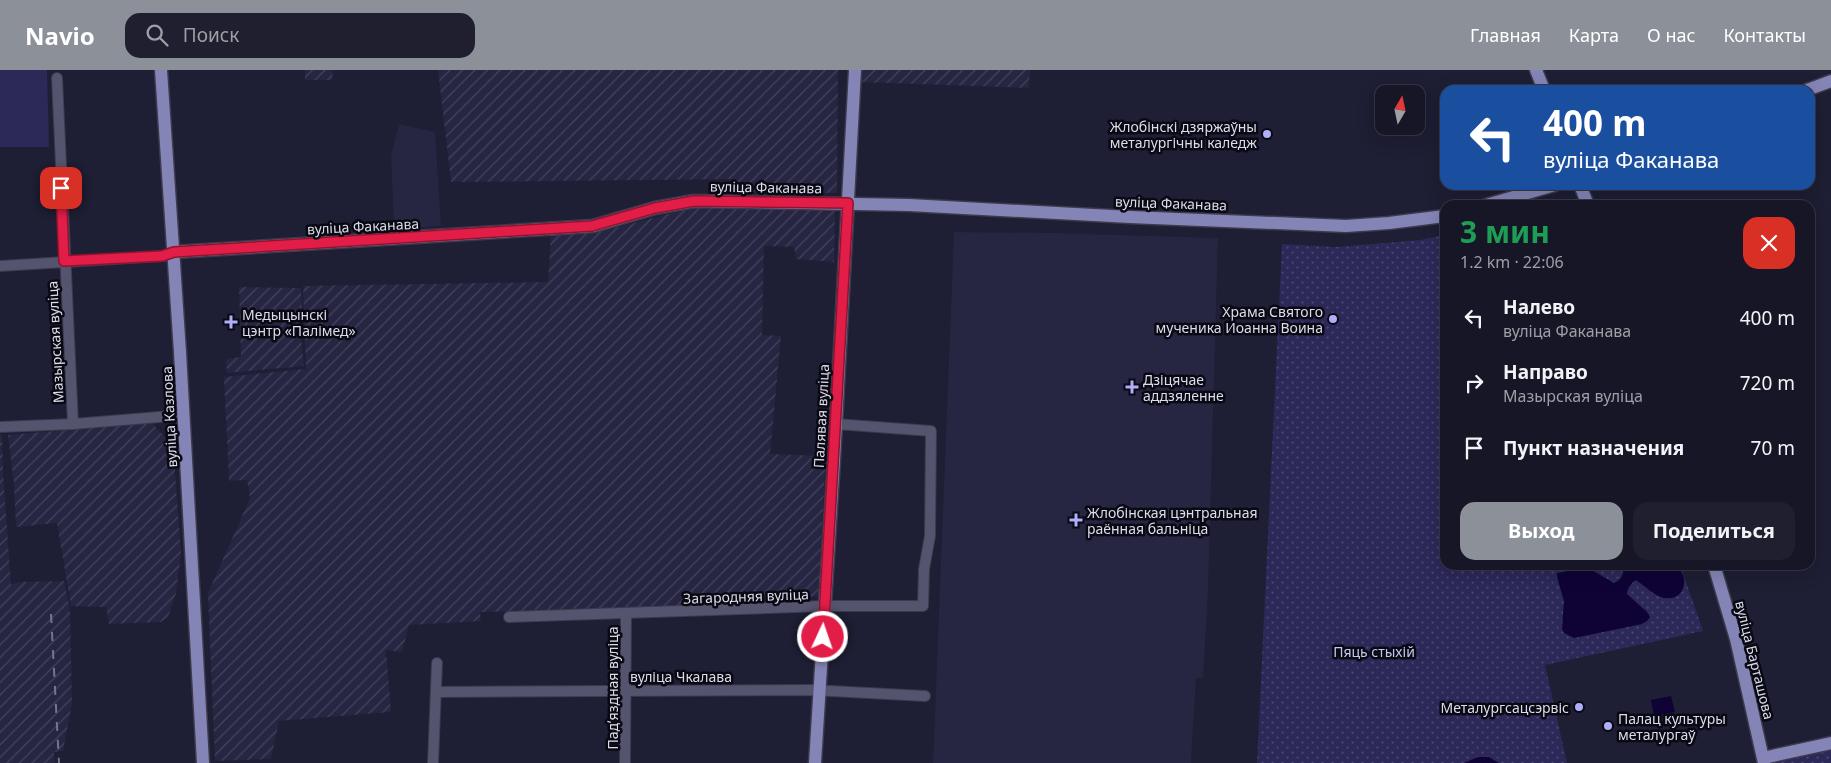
<!DOCTYPE html>
<html lang="ru">
<head>
<meta charset="utf-8">
<style>
  :root { --surface:#161627; --page:#1f1f2f; --text:#f1f3f6; --muted:#9e9fa7; --line:#353544; --accent:#8c9099 }
  body { margin:0; font-family:"Noto Sans",sans-serif; background:var(--page); color:var(--text); height:100vh; display:flex; flex-direction:column; font-size:19px; white-space:nowrap }
  * { box-sizing:border-box; margin:0 }
  p { font-size:16px; color:var(--muted) }
  .icon { flex:none; width:28px; height:28px; fill:none; stroke:currentColor; stroke-width:2; stroke-linecap:round; stroke-linejoin:round }
  .map { position:relative; flex:1; overflow:hidden }
  .sheet { position:absolute; left:1440px; top:130px; width:375px; height:370px; display:flex; flex-direction:column; background:var(--surface); border-radius:15px; box-shadow:0 5px 20px #0002,0 0 0 1px var(--line) }
  .sheet>* { flex:none }
  .top-card { position:absolute; left:1440px; top:15px; width:375px; height:105px; border-radius:15px; box-shadow:0 5px 20px #0002,0 0 0 1px var(--line); background:#1a4fa0; color:#fff; overflow:hidden }
  .needle { width:32px; rotate:9deg }
  .tools { position:absolute; left:1375px; top:15px; display:grid; gap:10px }
  .tools a { display:grid; place-items:center; width:50px; height:50px; border-radius:10px; background:var(--surface); box-shadow:0 5px 20px #0002,0 0 0 1px var(--line); font-size:25px }
  .pin { position:absolute; display:grid; place-items:center; width:42px; height:42px; color:#fff; margin:-21px; border-radius:10px; box-shadow:0 2px 8px #0006 }
  .me { position:absolute; width:55px; margin:-28px; rotate:3deg; stroke-linejoin:round; filter:drop-shadow(0 0 4px #0008) }
  .turn { display:flex; align-items:center; gap:18px; height:105px; padding:0 20px; font-size:22px }
  .turn .icon { width:65px; height:65px; stroke-width:2.5 }
  .turn b { display:block; font-size:35px; line-height:42px }
  .round { display:grid; place-items:center; flex:none; width:52px; height:52px; border-radius:15px; background:var(--page) }
  .head { display:flex; align-items:center; justify-content:space-between; height:85px; padding:0 20px }
  h1 { font-size:30px; font-weight:700; line-height:38px; color:#1e9e55 }
  .action { display:flex; gap:10px; margin-top:auto; padding:10px 20px }
  .action a { flex:1; height:58px; border-radius:15px; background:var(--accent); color:#fff; font-size:20px; font-weight:700; line-height:58px; text-align:center }
  .action a+a { background:var(--page); color:var(--text) }
  ul { padding:0; list-style:none }
  li { display:flex; align-items:center; gap:15px; height:65px; padding:0 20px }
  li div { flex:1 }
  li b { display:block; font-size:19px }
  li em { font-style:normal }
  header { display:flex; align-items:center; gap:30px; box-sizing:border-box; height:70px; padding:0 25px; background:var(--accent); color:#fff }
  header strong { font-size:24px }
  nav { display:flex; gap:28px; margin-inline-start:auto; font-size:18px }
  .search { width:350px; height:45px; background:var(--page); display:flex; align-items:center; gap:12px; box-sizing:border-box; padding:0 18px; border-radius:15px; color:var(--muted); font-size:19px }
  .map>svg:first-child { display:block }
  .built { fill:#262542 }
  .industrial { fill:url(#industrial-furrows) }
  .green { fill:#2c2858 }
  .park { fill:url(#park-dots) }
  .water { fill:#0f0335 }
  .lines { fill:none; stroke-linecap:round; stroke-linejoin:round }
  .minor-casing { stroke:#3c3a4d; stroke-width:12 }
  .major-casing { stroke:#3c3a4d; stroke-width:15 }
  .minor { stroke:#54546e; stroke-width:10 }
  .major { stroke:#8484b6; stroke-width:12 }
  .rail { stroke:#767689; stroke-width:2; stroke-dasharray:9 9; stroke-linecap:butt }
  .route-casing { stroke:#92132f; stroke-width:12 }
  .route { stroke:#e11d48; stroke-width:9 }
  .poi-dot { fill:#aeaefa; stroke:#090913; stroke-width:2 }
  .labels { text-anchor:middle; dominant-baseline:central; stroke-width:5; stroke-linejoin:round; paint-order:stroke }
  .poi-label { font-size:14px; fill:#dcdcec; stroke:#090913; text-anchor:start }
  .street-label { font-size:14px; fill:#dcdcec; stroke:#090913 }
  .park-label { font-size:14px; fill:#c5c6f0; stroke:#090913 }
</style>
</head>
<body>
<header>
<strong>Navio</strong>
<div class="search"><svg class="icon" aria-label="search" viewBox="0 0 24 24"><circle cx="10" cy="10" r="6"/><path d="M15 15l6 6"/></svg>Поиск</div>
<nav><a>Главная</a><a>Карта</a><a>О нас</a><a>Контакты</a></nav>
</header>
<div class="map">
<svg width="1831" height="693" viewBox="0 0 1831 693">
  <defs>
    <pattern id="industrial-furrows" width="10" height="10" patternUnits="userSpaceOnUse" patternTransform="scale(1.25)"><rect width="10" height="10" fill="#262542"/><path d="M-1 1l2-2M0 10L10 0M9 11l2-2" fill="none" stroke="#45445d"/></pattern>
    <pattern id="park-dots" width="8" height="8" patternUnits="userSpaceOnUse" patternTransform="scale(1.25)"><rect width="8" height="8" fill="#2c2858"/><path d="M2 2h.1M6 6h.1" fill="none" stroke="#4a4770" stroke-width="1.8" stroke-linecap="round"/></pattern>
  </defs>
  <rect width="100%" height="100%" fill="#1e1e34"/>
  <g class="built">
    <polygon points="399,54 435,62 441,156 394,159 391,85"/>
    <polygon points="954,162 1054,163 1218,168 1208,521 1203,608 1196,608 1191,693 933,693"/>
  </g>
  <g class="industrial">
    <polygon points="305,0 333,0 332,10 305,10"/>
    <polygon points="438,0 838,0 837,123 736,122 736,109 451,112"/>
    <polygon points="861,0 1030,0 1029,18 860,12"/>
    <polygon points="700,136 835,141 834,192 796,189 794,177 764,176 762,265 781,266 770,384 826,386 818,526 625,539 480,542 481,551 409,555 402,582 386,580 391,642 279,651 271,689 215,691 208,523 250,428 247,410 229,411 224,307 306,299 303,216 548,212 551,164 591,164"/>
    <polygon points="239,217 301,218 302,238 298,238 304,296 227,303 226,289 241,287"/>
    <polygon points="152,353 173,376 181,483 176,523 168,547 161,552 109,554 106,537 71,536 57,453 16,457 14,414 8,365"/>
    <polygon points="0,364 2,364 3,402 11,515 19,512 64,511 70,539 72,634 63,681 54,682 55,693 0,693"/>
  </g>
  <polygon class="green" points="0,0 47,0 49,77 0,77"/>
  <g class="park">
    <polygon points="1445,165 1445,495 1680,495 1703,561 1545,595 1567,693 1257,693 1282,174 1336,177 1420,170"/>
    <polygon points="1831,677 1831,693 1776,693 1778,691"/>
  </g>
  <g class="water">
    <path d="M1621 495H1677C1690 509 1685 531 1664 528 1654 526 1644 515 1636 510 1631 513 1627 519 1627 524L1647 542 1650 547 1647 551 1642 554 1574 568 1564 563 1562 559 1564 531 1557 507V503L1584 498 1590 499 1614 513C1622 510 1625 503 1621 495Z"/>
    <polygon points="1671,626 1675,642 1654,646 1651,630"/>
    <polygon points="1478,687 1489,687 1499,693 1464,693"/>
  </g>
  <g class="lines">
    <defs>
      <g id="minor">
        <polyline points="57,8 73,354"/>
        <polyline points="0,196 163,186 174,182"/>
        <polyline points="0,357 73,354 184,345"/>
        <polyline points="509,547 825,536 923,536 924,499 930,466 931,361 836,354"/>
        <polyline points="436,622 812,620 925,626"/>
        <polyline points="433,693 437,593"/>
        <polyline points="625,693 626,544"/>
      </g>
      <g id="major">
        <polyline points="161,0 180,282 203,693"/>
        <polyline points="1536,0 1544,20"/>
        <polyline points="1807,20 1831,11"/>
        <polyline points="1580,115 1588,135"/>
        <polyline points="1486,135 1555,115"/>
        <polyline points="174,182 593,156 655,138 694,131 909,135 1130,147 1346,156 1389,153 1445,146"/>
        <polyline points="1714,495 1736,569 1764,693"/>
        <polyline points="1763,688 1831,673"/>
        <polyline points="815,693 834,390 855,0"/>
      </g>
    </defs>
    <use href="#minor" class="minor-casing"/>
    <use href="#major" class="major-casing"/>
    <use href="#minor" class="minor"/>
    <use href="#major" class="major"/>
    <polyline class="rail" points="51,544 59,693"/>
  </g>
  <g class="lines">
    <defs>
      <polyline id="route" points="61,118 64,191 162,186 174,182 592,156 655,138 694,131 848,133 823,567"/>
    </defs>
    <use href="#route" class="route-casing"/>
    <use href="#route" class="route"/>
  </g>
  <g class="poi-dot">
    <circle cx="1267" cy="64" r="5"/>
    <circle cx="1333" cy="249" r="5"/>
    <path d="M228.5 244.5h5v5h5v5h-5v5h-5v-5h-5v-5h5z"/>
    <path d="M1129.5 309.5h5v5h5v5h-5v5h-5v-5h-5v-5h5z"/>
    <path d="M1073.5 442.5h5v5h5v5h-5v5h-5v-5h-5v-5h5z"/>
    <circle cx="1579" cy="637" r="5"/>
    <circle cx="1608" cy="656" r="5"/>
  </g>
  <g class="labels">
    <g class="poi-label">
      <text x="1257" y="56" text-anchor="end">Жлобінскі дзяржаўны<tspan x="1257" dy="16">металургічны каледж</tspan></text>
      <text x="1323" y="241" text-anchor="end">Храма Святого<tspan x="1323" dy="16">мученика Иоанна Воина</tspan></text>
      <text x="242" y="244">Медыцынскі<tspan x="242" dy="16">цэнтр «Палімед»</tspan></text>
      <text x="1143" y="309">Дзіцячае<tspan x="1143" dy="16">аддзяленне</tspan></text>
      <text x="1087" y="442">Жлобінская цэнтральная<tspan x="1087" dy="16">раённая бальніца</tspan></text>
      <text x="1569" y="637" text-anchor="end">Металургсацсэрвіс</text>
      <text x="1618" y="648">Палац культуры<tspan x="1618" dy="16">металургаў</tspan></text>
    </g>
    <g class="street-label">
      <text transform="translate(766 117) rotate(1)">вуліца Факанава</text>
      <text transform="translate(1171 133) rotate(2)">вуліца Факанава</text>
      <text transform="translate(363 156) rotate(-3)">вуліца Факанава</text>
      <text transform="translate(55 272) rotate(-93)">Мазырская вуліца</text>
      <text transform="translate(821 346) rotate(-87)">Палявая вуліца</text>
      <text transform="translate(169 347) rotate(-93)">вуліца Казлова</text>
      <text transform="translate(746 526) rotate(-2)">Загародняя вуліца</text>
      <text transform="translate(1755 590) rotate(76)">вуліца Барташова</text>
      <text x="681" y="606">вуліца Чкалава</text>
      <text transform="translate(612 618) rotate(-90)">Падʼяздная вуліца</text>
    </g>
    <g class="park-label">
      <text x="1374" y="581">Пяць стыхій</text>
    </g>
  </g>
</svg>
<div class="tools">
<a><svg class="needle" viewBox="-14 -14 28 28"><path d="M0-13l5 13h-10z" fill="#e53935"/><path d="M0 13l5-13h-10z" fill="#9e9fa7"/></svg></a>
</div>
<div class="pin" style="left:61px;top:118px;background:#d93025"><svg class="icon" aria-label="arrive" viewBox="0 0 24 24"><path d="M6 21V4h12l-3 4 3 4H6"/></svg></div>
<svg class="me" style="left:823px;top:567px" viewBox="-20 -20 40 40"><circle r="17" fill="#e11d48" stroke="#fff" stroke-width="3"/><path d="M0-11L8 9 0 5-8 9z" fill="#fff"/></svg>
<div class="top-card">
<div class="turn"><svg class="icon" aria-label="left" viewBox="0 0 24 24"><path d="M17 20v-9H6M10 6l-5 5 5 5"/></svg><div><b>400 m</b>вуліца Факанава</div></div>
</div>
<section class="sheet">
<div class="head"><div><h1>3 мин</h1><p>1.2 km · 22:06</p></div><a class="round" style="background:#d93025;color:#fff"><svg class="icon" aria-label="close" viewBox="0 0 24 24"><path d="M6 6l12 12M18 6L6 18"/></svg></a></div>
<ul>
<li><svg class="icon" aria-label="left" viewBox="0 0 24 24"><path d="M17 20v-9H6M10 6l-5 5 5 5"/></svg><div><b>Налево</b><p>вуліца Факанава</p></div><em>400 m</em></li>
<li><svg class="icon" aria-label="right" viewBox="0 0 24 24"><path d="M7 20v-9h11M14 6l5 5-5 5"/></svg><div><b>Направо</b><p>Мазырская вуліца</p></div><em>720 m</em></li>
<li><svg class="icon" aria-label="arrive" viewBox="0 0 24 24"><path d="M6 21V4h12l-3 4 3 4H6"/></svg><div><b>Пункт назначения</b></div><em>70 m</em></li>
</ul>
<div class="action"><a>Выход</a><a>Поделиться</a></div>
</section>
</div>
</body>
</html>
